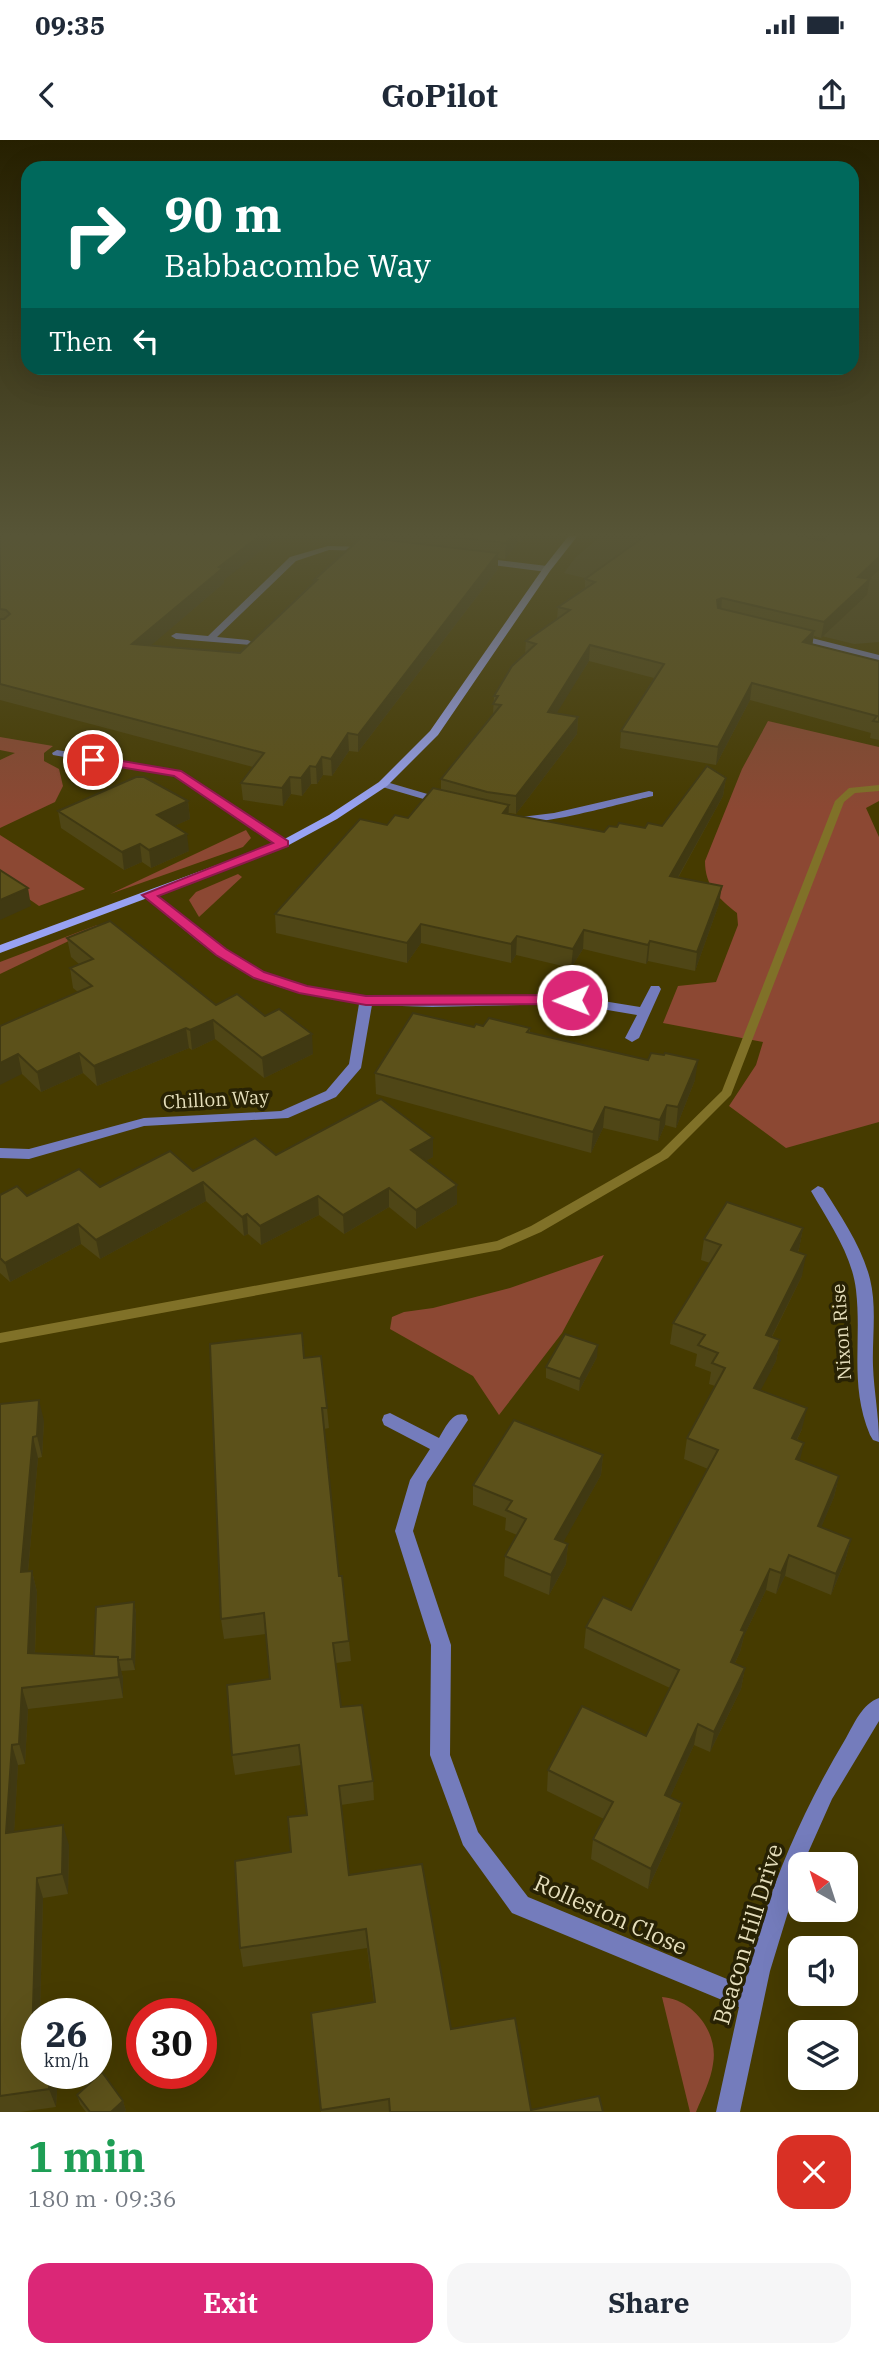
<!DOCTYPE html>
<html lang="en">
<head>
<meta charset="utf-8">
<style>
  :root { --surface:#fff; --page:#f6f6f7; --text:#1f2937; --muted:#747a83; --accent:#db2777 }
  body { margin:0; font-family:"IBM Plex Serif",serif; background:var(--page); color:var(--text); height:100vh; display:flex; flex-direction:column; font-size:26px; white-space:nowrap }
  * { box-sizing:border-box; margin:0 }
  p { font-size:23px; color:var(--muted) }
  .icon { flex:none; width:38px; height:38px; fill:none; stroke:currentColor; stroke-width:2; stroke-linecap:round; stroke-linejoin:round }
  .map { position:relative; height:1972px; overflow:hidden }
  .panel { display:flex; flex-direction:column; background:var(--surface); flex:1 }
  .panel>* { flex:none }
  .guide { position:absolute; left:21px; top:21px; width:838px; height:214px; border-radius:21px; box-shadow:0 7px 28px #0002; background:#00695c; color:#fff; overflow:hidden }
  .needle { width:46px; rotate:321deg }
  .tools { position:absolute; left:788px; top:1712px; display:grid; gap:14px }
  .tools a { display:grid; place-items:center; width:70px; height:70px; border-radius:14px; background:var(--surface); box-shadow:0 7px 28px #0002; font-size:35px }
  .speed { position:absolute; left:21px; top:1858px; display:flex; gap:14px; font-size:35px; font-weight:700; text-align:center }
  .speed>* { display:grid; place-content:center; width:91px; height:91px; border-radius:50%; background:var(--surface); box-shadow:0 7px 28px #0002; line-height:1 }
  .speed small { font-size:18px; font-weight:400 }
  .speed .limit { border:10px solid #d22; background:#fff; color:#111 }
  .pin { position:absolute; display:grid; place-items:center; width:60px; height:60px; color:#fff; margin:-30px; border:4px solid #fff; border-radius:50%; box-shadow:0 2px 7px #0007 }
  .me { position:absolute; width:77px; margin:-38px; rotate:269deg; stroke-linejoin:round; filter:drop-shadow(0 0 5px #0008) }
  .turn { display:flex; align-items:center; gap:24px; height:147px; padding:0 28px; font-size:32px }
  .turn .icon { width:91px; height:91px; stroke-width:2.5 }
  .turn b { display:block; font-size:49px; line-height:60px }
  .then { display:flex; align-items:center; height:66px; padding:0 28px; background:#0003; gap:14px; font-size:26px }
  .round { display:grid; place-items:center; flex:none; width:74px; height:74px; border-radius:21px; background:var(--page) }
  .head { display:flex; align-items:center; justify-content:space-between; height:119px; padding:0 28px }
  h1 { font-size:42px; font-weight:800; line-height:52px; color:#1e9e55 }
  .primary-button { display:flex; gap:14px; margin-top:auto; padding:14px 28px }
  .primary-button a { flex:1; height:80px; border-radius:21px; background:var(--accent); color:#fff; font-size:28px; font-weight:800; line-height:80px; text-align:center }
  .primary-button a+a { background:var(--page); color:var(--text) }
  .status { display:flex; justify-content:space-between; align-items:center; height:49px; padding:0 35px; background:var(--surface); direction:ltr }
  .status svg { height:19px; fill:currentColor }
  header { display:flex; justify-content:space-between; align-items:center; height:91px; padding:0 28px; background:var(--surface); font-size:32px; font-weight:800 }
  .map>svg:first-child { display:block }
  .built { fill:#4c4419 }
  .green { fill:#8c4833 }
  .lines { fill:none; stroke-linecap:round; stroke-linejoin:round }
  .stream { fill:#807128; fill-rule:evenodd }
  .street { fill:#747cbc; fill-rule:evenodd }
  .secondary { fill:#98a2f3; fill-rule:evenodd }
  .wall { fill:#4f4616 }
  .shaded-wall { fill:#403912 }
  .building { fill:#5c511a; stroke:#403912; stroke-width:2 }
  .route { fill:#db2777; stroke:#8e194d; stroke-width:2 }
  .labels { text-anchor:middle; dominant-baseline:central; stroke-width:7; stroke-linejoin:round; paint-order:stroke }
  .street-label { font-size:19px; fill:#e5debb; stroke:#282204 }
  .near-street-label { font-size:23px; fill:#e5debb; stroke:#282204 }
</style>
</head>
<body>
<div class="status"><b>09:35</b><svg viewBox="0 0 49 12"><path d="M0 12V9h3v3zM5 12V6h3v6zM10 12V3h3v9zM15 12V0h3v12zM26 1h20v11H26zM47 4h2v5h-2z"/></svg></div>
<header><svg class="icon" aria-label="back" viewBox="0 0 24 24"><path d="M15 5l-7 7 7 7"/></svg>GoPilot<svg class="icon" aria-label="share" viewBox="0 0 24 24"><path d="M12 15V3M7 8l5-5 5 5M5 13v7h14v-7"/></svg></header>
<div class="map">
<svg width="879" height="1972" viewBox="0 0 879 1972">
  <rect width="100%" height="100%" fill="#463b00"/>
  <polygon class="built" points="603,394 790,394 879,417 879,502 854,504 564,433 575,418"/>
  <g class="green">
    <path d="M768 581 879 607V661L866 668 879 697V982L786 1008 729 966 756 925 763 902 663 883 678 846 716 842 738 785 737 773C718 758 705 746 705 721L742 629Z"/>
    <polygon points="0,597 53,606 44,613 44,621 59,629 63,646 55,662 0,688 0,620 15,613 0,610"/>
    <polygon points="246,690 251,698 243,707 110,754"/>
    <polygon points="0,695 85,749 39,766 0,739"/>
    <polygon points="238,734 242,737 199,777 189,760 196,752"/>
    <polygon points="97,785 100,786 0,834 0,822"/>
    <polygon points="604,1115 562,1193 499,1275 473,1236 390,1189 392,1177 404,1172 433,1168 510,1148"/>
    <path d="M662 1857C693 1859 719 1893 713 1924 711 1940 702 1957 696 1972H690Z"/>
  </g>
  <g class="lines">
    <polygon class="stream" points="879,645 879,651 855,653 844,662 731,955 668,1018 541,1092 500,1110 0,1203 0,1193 497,1101 531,1086 660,1012 722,951 835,661 849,648"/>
    <g class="street">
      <polygon points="328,406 370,407 374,409 370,411 329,410 296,421 217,497 248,500 253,503 251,505 176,499 171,496 176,493 208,496 290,417"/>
      <polygon points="480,418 547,426 551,429 547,432 477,423 476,421"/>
      <polygon points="796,494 879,515 879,521 793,499 791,497"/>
      <polygon points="57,610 181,631 289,704 283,707 279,706 174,636 53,615 52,613"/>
      <polygon points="383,641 448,660 449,662 444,665 379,646 379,642"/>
      <path d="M649 651 653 652V656C629 661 530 690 516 680L521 677 554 673Z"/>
      <path d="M149 751 225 809 263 832 306 847 366 857 432 859 572 856 640 867 651 846H659L661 849 639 898 632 902 625 898 637 875 572 864 432 867 372 865 361 928 336 957 288 978 144 986 29 1019 0 1018V1008L29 1009 144 978 281 971 326 951 349 924 359 864C324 857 287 853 254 837 214 818 179 785 145 757L143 755Z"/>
      <path d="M818 1046 823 1048C841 1076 862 1107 870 1139 877 1167 872 1198 873 1226 874 1252 879 1276 879 1302L873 1300 870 1295C849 1245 862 1201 856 1150 852 1114 828 1081 811 1051Z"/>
      <path d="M390 1273 439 1298C446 1287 452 1271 466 1275L468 1280 427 1342 413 1391 451 1505 450 1615 478 1692 528 1757 744 1846C765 1758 799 1676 846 1598 854 1584 862 1564 879 1558V1581L832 1659 803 1724H800V1733L770 1831 740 1972H716L739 1867 512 1773 463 1705 430 1615 431 1505 395 1391 410 1340 430 1309 384 1285 382 1280 384 1275Z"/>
    </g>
    <g class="secondary">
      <polygon points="570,394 579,394 550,431 438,595 387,646 337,679 287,706 0,813 0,805 279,702 329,675 379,642 430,591 544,427"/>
      <polygon points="817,394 834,394 879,405 879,409"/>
    </g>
  </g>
  <g class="wall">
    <polygon points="0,394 224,440 224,443 151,505 240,513 314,442 314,440 372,398 372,394 528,394 521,402 518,402 505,419 498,418 498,429 358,612 349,611 332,636 323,635 317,644 311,644 302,656 291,654 283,666 243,660 241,643 253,627 0,560"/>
    <polygon points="646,394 792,394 824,401 827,394 879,394 879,430 869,439 867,455 821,498 814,496 812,505 879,521 879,600 870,598 871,593 750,560 716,625 620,608 621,591 654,538 589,521 556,573 578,577 577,594 516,674 509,673 509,674 604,692 617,687 645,688 662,686 726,638 723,656 678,738 719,764 695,831 648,821 646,824 583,809 571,828 516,815 511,823 421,803 407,823 276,793 275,774 387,685 408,678 441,650 441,639 493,575 494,556 525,514 526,501 557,479 558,467 585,449 585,439 646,396"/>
    <polygon points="188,661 190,679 174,686 189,711 151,728 142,722 124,730 61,688 58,671"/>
    <polygon points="67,798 216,865 313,914 264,938 215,899 192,910 189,908 97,946 83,933 41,952 22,934 0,886 78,852 73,848 70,828 79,824 71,817"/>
    <polygon points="483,886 530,888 530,892 695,940 676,988 665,985 658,1001 603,988 591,1013 376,954 375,933 474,887"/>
    <polygon points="276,1015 433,1017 425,1021 457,1045 457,1064 416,1089 389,1067 344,1094 319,1075 261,1105 248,1094 244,1096 206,1061 100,1119 81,1104 10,1142 0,1133 0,1055 27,1056 100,1047"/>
    <polygon points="803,1088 799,1109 798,1112 802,1136 772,1197 780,1200 776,1221 760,1250 802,1289 797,1300 800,1320 839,1336 834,1357 821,1387 851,1399 845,1421 831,1455 785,1436 776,1454 766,1450 744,1496 740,1512 735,1523 745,1528 741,1549 710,1612 694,1605 670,1657 682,1663 678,1683 648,1749 591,1719 593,1699 604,1679 547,1651 548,1630 646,1596 670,1548 584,1508 586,1487 631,1470 708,1329 684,1319 687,1298 715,1246 709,1244 711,1232 695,1226 697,1214 670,1204 673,1183 710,1123 701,1120 704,1099"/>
    <polygon points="597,1217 579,1251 546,1238 546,1227"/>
    <polygon points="304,1218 327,1268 329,1288 324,1289 339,1436 349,1501 351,1521 336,1523 341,1567 373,1641 374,1660 341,1665 349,1735 451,1889 531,1970 603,1972 321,1972 311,1873 374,1863 367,1808 243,1827 240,1808 291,1712 307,1675 301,1625 235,1635 232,1615 270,1539 266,1494 224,1499 221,1479"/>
    <polygon points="0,1264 44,1281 42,1317 38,1318 28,1432 32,1431 37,1452 35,1514 94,1516 134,1462 136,1473 135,1530 121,1531 123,1538 123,1558 28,1569 25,1624 18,1625 14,1692 69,1705 68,1754 43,1758 40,1874 37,1874 37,1934 58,1934 56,1967 20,1972 0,1972"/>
    <polygon points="603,1315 601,1335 563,1402 568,1404 566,1424 549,1455 504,1436 505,1416 517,1395 505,1390 506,1378 473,1365 473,1345"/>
    <polygon points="77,1955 123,1961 126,1971 124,1972 86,1972 80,1964"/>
  </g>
  <g class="shaded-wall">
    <polygon points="262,394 283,394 224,440 224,443 134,520 132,504 219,427"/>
    <polygon points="512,394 518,394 518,402 505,419 506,403"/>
    <polygon points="521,394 528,394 521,402"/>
    <polygon points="498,413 498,429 358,612 358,595"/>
    <polygon points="879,417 879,430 855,452 858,437"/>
    <polygon points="870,439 867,455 821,498 824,482"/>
    <polygon points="722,458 721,473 715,475 717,460"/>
    <polygon points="814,491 812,507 803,502"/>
    <polygon points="590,505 589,521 547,589 548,572"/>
    <polygon points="752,543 750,560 716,625 718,607"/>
    <polygon points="578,577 577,594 516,674 516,656"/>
    <polygon points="348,593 349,611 332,636 331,619"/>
    <polygon points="322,617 323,635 317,644 316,627"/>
    <polygon points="310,626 311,644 302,656 301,638"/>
    <polygon points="290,637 291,654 283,666 282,648"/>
    <polygon points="726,638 723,656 668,755 670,736"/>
    <polygon points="188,661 190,679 159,693 157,675"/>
    <polygon points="509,665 508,683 503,673"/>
    <polygon points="187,694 189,711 151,728 149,710"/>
    <polygon points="140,704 142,722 124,730 122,712"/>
    <polygon points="722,746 719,764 695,831 697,812"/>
    <polygon points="28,748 31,766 0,780 0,760"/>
    <polygon points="421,784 421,803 407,823 407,803"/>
    <polygon points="584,790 583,809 571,828 573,809"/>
    <polygon points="517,796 516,815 511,823 511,804"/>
    <polygon points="650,801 648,821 646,824 648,805"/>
    <polygon points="213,880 215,899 192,910 190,890"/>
    <polygon points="186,888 189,908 97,946 94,926"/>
    <polygon points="312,894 313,914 264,938 262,918"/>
    <polygon points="79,913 83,933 41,952 37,932"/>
    <polygon points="18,914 22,934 0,945 0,923"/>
    <polygon points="698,920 695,940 676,988 678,967"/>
    <polygon points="667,965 665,985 658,1001 660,980"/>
    <polygon points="605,967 603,988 591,1013 593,992"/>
    <polygon points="433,998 433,1017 411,1029 411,1010"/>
    <polygon points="203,1042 206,1061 100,1119 96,1100"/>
    <polygon points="457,1045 457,1064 416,1089 416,1070"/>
    <polygon points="389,1048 389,1067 344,1094 343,1075"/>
    <polygon points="318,1056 319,1075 261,1105 260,1086"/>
    <polygon points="247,1074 248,1094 244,1096 242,1077"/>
    <polygon points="78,1084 81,1104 10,1142 5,1123"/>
    <polygon points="803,1088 799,1109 787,1131 791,1110"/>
    <polygon points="806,1115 802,1136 762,1216 766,1195"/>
    <polygon points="780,1200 776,1221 751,1269 754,1248"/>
    <polygon points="598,1205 597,1217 579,1251 580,1239"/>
    <polygon points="39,1260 44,1281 42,1317 37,1296"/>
    <polygon points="807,1268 802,1289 787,1320 792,1298"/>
    <polygon points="33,1297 38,1318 26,1454 21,1432"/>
    <polygon points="804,1303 799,1324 796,1319"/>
    <polygon points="603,1315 601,1335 554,1419 555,1399"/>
    <polygon points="839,1336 834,1357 813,1407 818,1386"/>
    <polygon points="851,1399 845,1421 831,1455 836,1434"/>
    <polygon points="568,1404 566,1424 549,1455 551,1435"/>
    <polygon points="789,1415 785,1436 776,1454 781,1433"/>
    <polygon points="770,1429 766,1450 744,1496 740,1512 726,1542 731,1522 741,1490"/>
    <polygon points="32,1431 37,1452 34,1534 28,1513"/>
    <polygon points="134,1462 136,1473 135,1530 132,1519"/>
    <polygon points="118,1517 123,1538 123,1558 119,1537"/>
    <polygon points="745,1528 741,1549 710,1612 714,1592"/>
    <polygon points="22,1548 28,1569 25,1624 19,1604"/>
    <polygon points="698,1584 694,1605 662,1675 665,1655"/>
    <polygon points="12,1605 18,1625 13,1713 6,1693"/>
    <polygon points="682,1663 678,1683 648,1749 651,1729"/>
    <polygon points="63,1685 69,1705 68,1754 62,1734"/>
    <polygon points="37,1738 43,1758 40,1874 37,1874 37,1911 32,1899"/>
    <polygon points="50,1934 58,1934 56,1967 49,1949"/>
    <polygon points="123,1961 126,1971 124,1972 111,1972"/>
  </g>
  <g class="building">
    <polygon points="0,394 262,394 219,427 223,428 132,504 240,513 317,440 314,440 362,397 498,413 358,595 348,593 331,619 322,617 316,627 310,626 301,638 290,637 282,648 241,643 264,613 0,544 0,479 4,479 10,474 6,470 0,469"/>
    <polygon points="423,394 512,394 506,403"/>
    <polygon points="648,394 792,394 824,401 827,394 872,394 879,396 879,417 858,437 870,439 824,482 722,458 717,460 718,468 814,491 803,502 879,521 879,582 873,581 877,576 752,543 718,607 621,591 664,524 590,505 548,572 578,577 516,656 487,652 441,639 501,565 493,564 498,556 494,556 512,526 536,504 526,501 570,470 558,467 595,442 585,439"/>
    <polygon points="707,626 726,638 670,736 722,746 697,812 650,801 648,805 584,790 573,809 517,796 511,804 421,784 407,803 275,774 360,679 387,685 395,675 408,678 433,648 509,665 503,673 604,692 609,686 617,687 619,683 645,688 648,683 662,686"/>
    <polygon points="136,637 144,637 188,661 157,675 187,694 149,710 140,704 122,712 58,671"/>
    <polygon points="0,730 28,748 0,760"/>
    <polygon points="110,781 216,865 237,854 265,876 279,869 312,894 262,918 213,880 190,890 186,888 94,926 79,913 37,932 18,914 0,923 0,886 92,846 70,828 93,819 67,798"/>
    <polygon points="413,873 474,887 476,884 483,886 489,878 530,888 527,892 648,920 651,913 664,915 665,913 698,920 678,967 667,965 660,980 605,967 593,992 375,933"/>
    <polygon points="381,959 433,998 411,1010 457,1045 416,1070 389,1048 343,1075 318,1056 260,1086 247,1074 242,1077 203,1042 96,1100 78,1084 5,1123 0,1118 0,1055 17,1046 27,1056 79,1029 100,1047 170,1011 193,1031 255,998 276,1015"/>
    <polygon points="727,1062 803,1088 791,1110 806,1115 766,1195 780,1200 754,1248 807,1268 792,1298 804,1303 796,1319 839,1336 818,1386 851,1399 836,1434 789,1415 781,1433 770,1429 741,1490 745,1491 731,1522 745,1528 714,1592 698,1584 665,1655 682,1663 651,1729 593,1699 613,1662 548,1630 582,1566 646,1596 679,1530 586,1487 603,1457 631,1470 718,1310 687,1298 725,1228 712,1223 718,1213 698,1205 705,1195 673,1183 721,1105 704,1099"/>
    <polygon points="302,1193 304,1218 321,1216 327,1268 322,1268 339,1436 342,1436 349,1501 333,1503 341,1567 362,1565 373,1641 339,1646 349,1735 422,1724 451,1889 515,1878 531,1970 599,1956 603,1972 390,1972 389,1959 321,1970 311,1873 375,1862 366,1789 240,1808 235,1721 291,1712 288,1677 307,1675 299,1605 232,1615 227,1545 270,1539 264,1473 221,1479 210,1204"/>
    <polygon points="565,1194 598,1205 580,1239 546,1227"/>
    <polygon points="39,1260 37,1296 33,1297 21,1432 32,1431 28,1513 118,1517 119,1537 22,1548 19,1604 12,1605 6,1693 63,1685 62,1734 37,1738 32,1899 37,1898 37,1934 50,1934 49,1949 0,1956 0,1264"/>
    <polygon points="514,1280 603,1315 555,1399 568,1404 551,1435 505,1416 526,1379 506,1370 512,1361 473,1345"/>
    <polygon points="134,1462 132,1519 118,1520 118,1517 94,1516 96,1467"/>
    <polygon points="102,1932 123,1961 111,1972 90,1972 77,1955"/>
  </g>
  <linearGradient id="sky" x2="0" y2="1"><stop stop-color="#262000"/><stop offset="0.59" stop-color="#575537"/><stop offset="1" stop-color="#575537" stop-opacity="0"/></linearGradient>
  <rect width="879" height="670" fill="url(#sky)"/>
  <polygon class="route" points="93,616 181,631 288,701 288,706 158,756 226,809 264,832 307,846 366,856 572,855 579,860 572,864 366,865 299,853 254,838 216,815 142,755 273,703 174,636 89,622 89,617"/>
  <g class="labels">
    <g class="street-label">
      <text transform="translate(216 959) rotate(-3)">Chillon Way</text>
      <text transform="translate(841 1192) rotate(-94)">Nixon Rise</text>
    </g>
    <g class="near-street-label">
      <text transform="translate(611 1774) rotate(24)">Rolleston Close</text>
      <text transform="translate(747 1794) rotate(-73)">Beacon Hill Drive</text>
    </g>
  </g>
</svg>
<div class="tools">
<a><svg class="needle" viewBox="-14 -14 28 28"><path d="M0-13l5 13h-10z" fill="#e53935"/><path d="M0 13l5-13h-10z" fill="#747a83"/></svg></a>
<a><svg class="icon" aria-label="sound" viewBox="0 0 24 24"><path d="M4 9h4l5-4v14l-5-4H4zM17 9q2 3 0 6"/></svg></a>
<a><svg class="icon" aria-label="layers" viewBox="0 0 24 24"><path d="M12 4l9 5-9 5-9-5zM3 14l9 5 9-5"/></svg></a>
</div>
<div class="speed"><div>26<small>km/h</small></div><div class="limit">30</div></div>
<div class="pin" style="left:93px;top:620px;background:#d93025"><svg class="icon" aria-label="arrive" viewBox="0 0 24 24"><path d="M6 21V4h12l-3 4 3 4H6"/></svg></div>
<svg class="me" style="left:572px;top:860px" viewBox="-20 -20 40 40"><circle r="17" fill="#db2777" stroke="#fff" stroke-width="3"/><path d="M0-11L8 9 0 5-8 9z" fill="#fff"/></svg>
<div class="guide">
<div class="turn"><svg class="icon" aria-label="right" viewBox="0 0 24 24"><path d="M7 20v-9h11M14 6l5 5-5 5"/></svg><div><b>90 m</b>Babbacombe Way</div></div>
<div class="then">Then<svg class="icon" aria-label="left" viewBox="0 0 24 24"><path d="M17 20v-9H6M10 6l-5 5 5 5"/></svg></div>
</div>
</div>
<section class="panel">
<div class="head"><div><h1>1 min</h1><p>180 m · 09:36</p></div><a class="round" style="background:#d93025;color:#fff"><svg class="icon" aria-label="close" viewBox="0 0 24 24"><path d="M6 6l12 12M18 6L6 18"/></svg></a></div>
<div class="primary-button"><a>Exit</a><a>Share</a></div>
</section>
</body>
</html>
